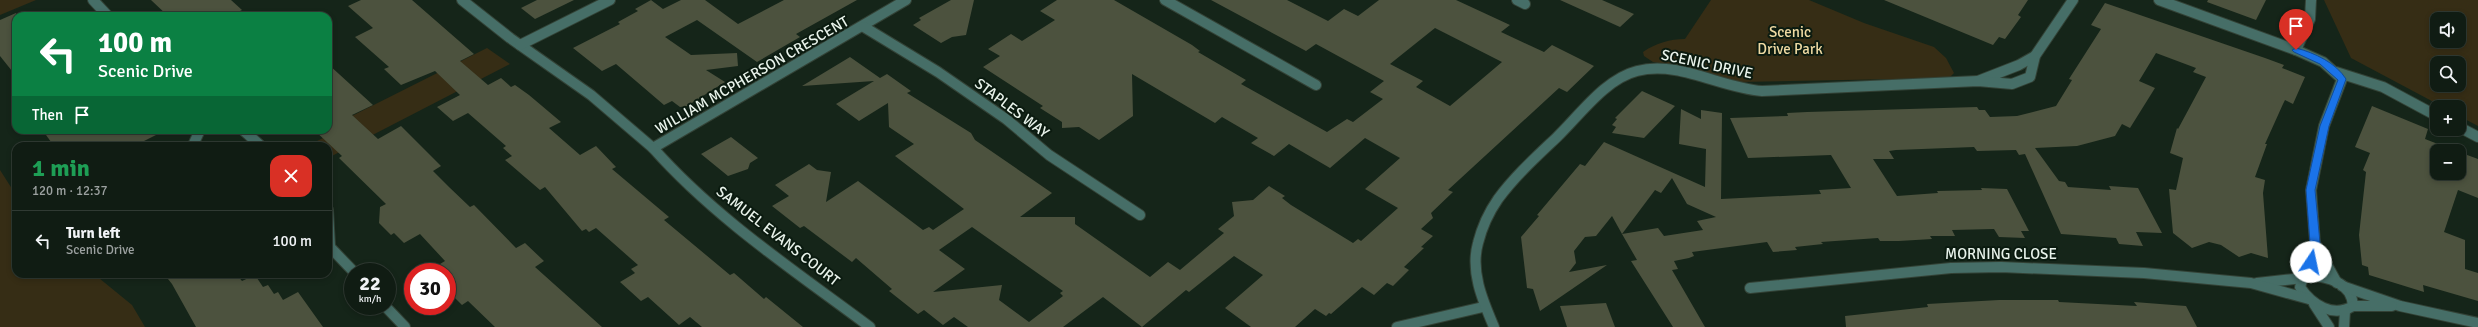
<!DOCTYPE html>
<html lang="en">
<head>
<meta charset="utf-8">
<style>
  :root { --surface:#101c13; --page:#19251c; --text:#f1f3f6; --muted:#9ca1a0; --line:#303a33 }
  body { margin:0; font-family:Signika,sans-serif; background:var(--page); color:var(--text); height:100vh; display:flex; flex-direction:column; font-size:15px; white-space:nowrap }
  * { box-sizing:border-box; margin:0 }
  p { font-size:13px; color:var(--muted) }
  .icon { flex:none; width:22px; height:22px; fill:none; stroke:currentColor; stroke-width:2; stroke-linecap:round; stroke-linejoin:round }
  .map { position:relative; flex:1; overflow:hidden }
  .side { position:absolute; left:12px; top:142px; width:320px; height:136px; display:flex; flex-direction:column; background:var(--surface); border-radius:12px; box-shadow:0 2px 6px #0003,0 0 0 1px var(--line) }
  .side>* { flex:none }
  .banner { position:absolute; left:12px; top:12px; width:320px; height:122px; border-radius:12px; box-shadow:0 2px 6px #0003,0 0 0 1px var(--line); background:#0b8043; color:#fff; overflow:hidden }
  .buttons { position:absolute; left:2430px; top:12px; display:grid; gap:8px }
  .buttons a { display:grid; place-items:center; width:36px; height:36px; border-radius:8px; background:var(--surface); box-shadow:0 2px 6px #0003,0 0 0 1px var(--line); font-size:20px }
  .speed { position:absolute; left:344px; top:263px; display:flex; gap:8px; font-size:20px; font-weight:700; text-align:center }
  .speed>* { display:grid; place-content:center; width:52px; height:52px; border-radius:50%; background:var(--surface); box-shadow:0 2px 6px #0003,0 0 0 1px var(--line); line-height:1 }
  .speed small { font-size:10px; font-weight:400 }
  .speed .limit { border:6px solid #d22; background:#fff; color:#111 }
  .pin { position:absolute; display:grid; place-items:center; width:34px; height:34px; color:#fff; margin:-41px -17px; border-radius:50% 50% 50% 0; rotate:-45deg; box-shadow:0 0 4px #0007 }
  .pin .icon { rotate:45deg }
  .me { position:absolute; width:44px; margin:-22px; rotate:11deg; stroke-linejoin:round; filter:drop-shadow(0 0 3px #0008) }
  .turn { display:flex; align-items:center; gap:14px; height:84px; padding:0 20px; font-size:18px }
  .turn .icon { width:52px; height:52px; stroke-width:2.5 }
  .turn b { display:block; font-size:28px; line-height:34px }
  .then { display:flex; align-items:center; height:38px; padding:0 20px; background:#0003; gap:8px; font-size:15px }
  .round { display:grid; place-items:center; flex:none; width:42px; height:42px; border-radius:12px; background:var(--page) }
  .head { display:flex; align-items:center; justify-content:space-between; height:68px; padding:0 20px }
  h1 { font-size:24px; font-weight:800; line-height:30px; color:#1e9e55 }
  ul { padding:0; list-style:none }
  li { display:flex; align-items:center; gap:12px; height:60px; padding:0 20px; border-top:1px solid var(--line) }
  li div { flex:1 }
  li b { display:block; font-size:15px }
  li em { font-style:normal }
  .map>svg:first-child { display:block }
  .green { fill:#362d15; fill-rule:evenodd }
  .building { fill:#4c523e; fill-rule:evenodd }
  .lines { fill:none; stroke-linecap:round; stroke-linejoin:round }
  .street-casing { stroke:#334236; stroke-width:12 }
  .street { stroke:#466e67; stroke-width:10 }
  .route { fill:#1a73e8; stroke:#114b97 }
  .labels { text-anchor:middle; dominant-baseline:central; stroke-width:4; stroke-linejoin:round; paint-order:stroke }
  .park-label { font-size:15px; fill:#efdaa3; stroke:#0b1b10 }
  .street-label { font-size:15px; fill:#e9f3eb; stroke:#0b1b10 }
</style>
</head>
<body>
<div class="map">
<svg width="2478" height="327" viewBox="0 0 2478 327">
  <rect width="100%" height="100%" fill="#152519"/>
  <g class="green">
    <polygon points="0,0 36,0 0,15"/>
    <path d="M1711 0H1809L1864 23 1934 47 1946 58 1954 73 1949 78 1738 82 1679 66 1653 62 1644 56 1643 52C1656 43 1670 39 1685 39Z"/>
    <path d="M2324 0H2478V126L2459 116V107H2443L2351 58ZM2437 19H2459V41H2437ZM2437 63H2459V85H2437Z"/>
    <polygon points="487,48 510,64 328,158 328,146 307,146 331,134 328,128"/>
    <polygon points="0,170 16,195 16,274 94,274 132,305 145,327 0,327"/>
  </g>
  <g class="building">
    <polygon points="151,0 231,0 242,10 230,16 168,16"/>
    <polygon points="361,0 412,0 474,54 460,61 488,85 501,78 511,87 515,85 529,95 561,122 549,128 580,155 596,146 616,167 612,169 669,217 664,220 730,275 734,273 764,299 766,297 803,327 702,327 690,317 679,325 648,297 641,301 620,282 635,273 631,269 638,265 596,228 589,232 586,229 582,231 545,187 540,190 505,160 512,156 503,148 506,146 468,113 453,121 437,107 460,95 435,71 401,85 384,69 389,67 355,37 373,28 348,6"/>
    <polygon points="537,0 574,0 535,19 521,8"/>
    <polygon points="651,0 663,9 681,0 705,0 738,24 784,0 857,0 796,34 800,37 757,62 697,20 665,37 691,55 737,53 738,66 706,70 725,82 687,106 680,107 672,101 664,105 616,64 602,71 573,48 620,24 618,22 638,11 635,9"/>
    <polygon points="951,0 974,0 966,35 952,37 941,43 913,25 921,20 919,18"/>
    <path d="M1057 0H1114L1192 45 1200 51 1198 52 1246 80 1241 84 1327 132 1347 119 1353 122 1383 99 1370 92 1384 81 1316 44 1306 51 1211 0H1287L1328 21 1344 9 1358 16 1379 0H1456L1510 25 1501 32 1544 52 1552 45 1594 66 1567 92 1559 88 1448 190 1453 192 1431 213 1433 218 1421 229 1433 236 1421 247 1424 248 1404 267 1409 270 1393 286 1387 283 1374 295 1362 287 1331 314 1329 313 1326 316 1315 309 1295 327H1251L1225 308 1263 275 1234 256 1189 292 1186 290 1142 327 1103 297 1063 327H968L954 317 943 325 924 310 918 314 889 291 892 289 856 258 852 262 804 226 800 228 772 206 789 196 775 185 809 164 817 170 831 172 826 202 858 181 923 230 929 227 933 230 964 209 895 156 914 144 889 127 888 103 859 121 836 104 874 81 802 86 850 57 880 78 887 74 911 91 907 93 971 133 975 140 1052 193 1020 217H1075V224L1150 277 1168 262 1180 270 1224 233 1218 229 1234 216 1232 202 1253 200 1269 186 1285 196 1282 198 1291 205 1353 243 1358 239 1361 241 1398 208 1365 189 1400 158 1365 138 1330 168 1289 144 1274 156 1251 143 1258 138 1222 117 1215 123 1132 74 1133 116 1099 140 1079 127 1062 128V122L1040 108 1043 106 983 67 1000 56 988 49 1011 34 1022 41 1055 20 1040 11ZM1435 28 1502 62 1450 106 1416 87 1423 81 1390 64ZM972 227 1063 291 1060 293 1063 296 1029 322 999 300 1002 285 933 292 965 269 939 250Z"/>
    <polygon points="1560,0 1602,0 1634,14 1620,27"/>
    <polygon points="1884,0 2028,0 2018,15 2021,17 2005,39 1999,37 1993,45"/>
    <polygon points="2208,0 2266,0 2256,20 2207,2"/>
    <polygon points="2105,3 2265,58 2284,65 2282,68 2305,77 2293,104 2285,100 2283,104 2265,144 2267,144 2255,177 2265,180 2263,193 2268,258 2251,253 2239,257 2221,245 2209,242 2192,248 2173,233 2169,189 2176,190 2183,158 2170,153 2177,128 2178,129 2206,77 2193,72 2196,68 2156,53 2139,81 2155,88 2130,128 2122,124 2115,136 2077,146 2035,148 2059,181 2065,182 2068,187 2111,190 2109,186 2138,188 2162,233 2136,232 2143,246 2119,244 2116,238 2061,234 2025,154 2019,155 2016,150 1977,151 1974,147 1896,150 1889,151 1894,159 1873,159 1897,196 1938,193 1937,191 1982,190 1981,188 2007,189 2029,231 2021,231 2025,238 1999,237 1994,229 1952,230 1955,236 1930,236 1932,239 1899,241 1880,241 1878,238 1821,242 1823,244 1795,247 1797,250 1773,252 1767,242 1692,252 1694,256 1689,258 1674,261 1678,269 1672,270 1705,327 1673,327 1631,261 1637,260 1622,234 1658,228 1664,236 1703,230 1697,221 1716,217 1687,204 1672,178 1661,193 1655,190 1622,234 1612,216 1596,236 1585,237 1574,251 1576,263 1569,272 1607,265 1540,311 1533,289 1527,288 1521,237 1539,216 1537,215 1580,164 1585,166 1604,142 1705,187 1706,149 1679,144 1681,109 1701,119 1701,110 1722,113 1721,199 1821,194 1819,190 1851,188 1831,155 1748,158 1730,118 1788,116 1787,113 1807,112 1977,107 1979,110 1985,110 1990,117 2017,116 2056,106 2072,80 2069,79 2101,29 2091,25"/>
    <polygon points="16,13 16,76 0,56 0,20"/>
    <polygon points="328,64 373,105 352,115 378,139 401,126 441,166 433,171 449,187 470,207 474,205 516,248 525,243 544,261 535,267 602,327 495,327 468,301 462,305 447,290 447,287 456,282 440,264 445,261 420,234 404,243 394,233 391,235 379,223 380,207 386,204 339,158 342,156 314,130 328,130"/>
    <polygon points="1642,91 1675,106 1644,138 1612,133 1616,127 1612,125 1617,119 1615,118"/>
    <polygon points="2372,106 2428,129 2425,139 2456,151 2437,151 2437,173 2459,173 2459,152 2478,159 2478,198 2458,190 2444,232 2465,240 2465,269 2478,273 2478,301 2423,285 2424,292 2369,275 2368,267 2362,265 2359,235 2366,172 2363,170 2370,153 2355,147"/>
    <polygon points="57,130 166,130 134,146 54,146 46,135"/>
    <polygon points="731,137 758,158 750,163 748,169 728,176 701,154"/>
    <polygon points="164,274 236,274 242,281 255,275 263,287 268,285 274,294 278,292 283,300 298,292 323,327 196,327 172,284"/>
    <polygon points="1999,300 2058,300 2059,302 2137,306 2134,302 2186,306 2197,327 1846,327 1845,316 1928,307 1927,304"/>
    <polygon points="1606,303 1615,327 1567,327 1560,306"/>
  </g>
  <g class="lines">
    <defs>
      <g id="street">
        <polyline points="93,0 108,16"/>
        <polyline points="462,0 510,38 591,95 653,148 906,0"/>
        <polyline points="1165,0 1316,85"/>
        <polyline points="1517,0 1525,4"/>
        <polyline points="2159,0 2296,50 2323,62 2342,79 2324,126 2311,190 2315,243 2308,276"/>
        <polyline points="864,27 938,72 1006,119 1049,155 1140,215"/>
        <polyline points="520,45 610,0"/>
        <polyline points="2296,50 2310,19 2311,0"/>
        <polyline points="2336,72 2383,87 2437,116"/>
        <polyline points="1978,81 2019,65 2035,56"/>
        <polyline points="2459,127 2478,137"/>
        <polyline points="243,130 261,146"/>
        <polyline points="197,146 194,143 200,130"/>
        <path d="M653 148C715 218 795 271 870 327"/>
        <polyline points="328,210 330,246"/>
        <polyline points="2315,243 2337,283"/>
        <polyline points="328,245 354,272"/>
        <path d="M2308 276C2328 276 2352 283 2353 306 2333 318 2312 305 2300 287L2303 278Z"/>
        <polyline points="2257,283 2303,278"/>
        <polyline points="2342,286 2400,306 2478,323"/>
        <polyline points="1750,288 1951,268 2001,267 2144,273 2251,283 2309,299"/>
        <polyline points="2314,304 2329,327"/>
        <polyline points="385,306 405,327"/>
        <polyline points="2353,306 2392,306"/>
        <polyline points="1397,327 1483,307"/>
        <path d="M1494 327C1483 301 1470 272 1478 243 1482 227 1489 212 1498 199 1515 176 1536 157 1556 138 1580 115 1605 79 1637 71 1678 60 1721 88 1762 91L1978 81 2012 84 2030 77 2035 56 2073 0"/>
        <polyline points="2344,327 2345,311"/>
      </g>
    </defs>
    <use href="#street" class="street-casing"/>
    <use href="#street" class="street"/>
  </g>
  <path class="route" d="M2296 48C2315 53 2336 63 2346 79L2329 126 2315 190 2320 243 2316 262 2311 266 2306 262 2310 243 2306 190 2320 126 2338 80 2320 64 2294 52 2292 50Z"/>
  <g class="labels">
    <g class="park-label">
      <text x="1790" y="32">Scenic<tspan x="1790" dy="17">Drive Park</tspan></text>
    </g>
    <g class="street-label">
      <text transform="translate(1707 64) rotate(12)">SCENIC DRIVE</text>
      <text transform="translate(752 75) rotate(-30)">WILLIAM MCPHERSON CRESCENT</text>
      <text transform="translate(1012 108) rotate(37)">STAPLES WAY</text>
      <text transform="translate(778 236) rotate(38)">SAMUEL EVANS COURT</text>
      <text x="2001" y="254">MORNING CLOSE</text>
    </g>
  </g>
</svg>
<div class="buttons">
<a><svg class="icon" aria-label="sound" viewBox="0 0 24 24"><path d="M4 9h4l5-4v14l-5-4H4zM17 9q2 3 0 6"/></svg></a>
<a><svg class="icon" aria-label="search" viewBox="0 0 24 24"><circle cx="10" cy="10" r="6"/><path d="M15 15l6 6"/></svg></a>
<a>+</a>
<a>−</a>
</div>
<div class="speed"><div>22<small>km/h</small></div><div class="limit">30</div></div>
<div class="pin" style="left:2296px;top:50px;background:#d93025"><svg class="icon" aria-label="arrive" viewBox="0 0 24 24"><path d="M6 21V4h12l-3 4 3 4H6"/></svg></div>
<svg class="me" style="left:2311px;top:262px" viewBox="-20 -20 40 40"><circle r="19" fill="#fff"/><path d="M0-13L10 11 0 6-10 11z" fill="#1a73e8"/></svg>
<div class="banner">
<div class="turn"><svg class="icon" aria-label="left" viewBox="0 0 24 24"><path d="M17 20v-9H6M10 6l-5 5 5 5"/></svg><div><b>100 m</b>Scenic Drive</div></div>
<div class="then">Then<svg class="icon" aria-label="arrive" viewBox="0 0 24 24"><path d="M6 21V4h12l-3 4 3 4H6"/></svg></div>
</div>
<section class="side">
<div class="head"><div><h1>1 min</h1><p>120 m · 12:37</p></div><a class="round" style="background:#d93025;color:#fff"><svg class="icon" aria-label="close" viewBox="0 0 24 24"><path d="M6 6l12 12M18 6L6 18"/></svg></a></div>
<ul>
<li><svg class="icon" aria-label="left" viewBox="0 0 24 24"><path d="M17 20v-9H6M10 6l-5 5 5 5"/></svg><div><b>Turn left</b><p>Scenic Drive</p></div><em>100 m</em></li>
</ul>
</section>
</div>
</body>
</html>
